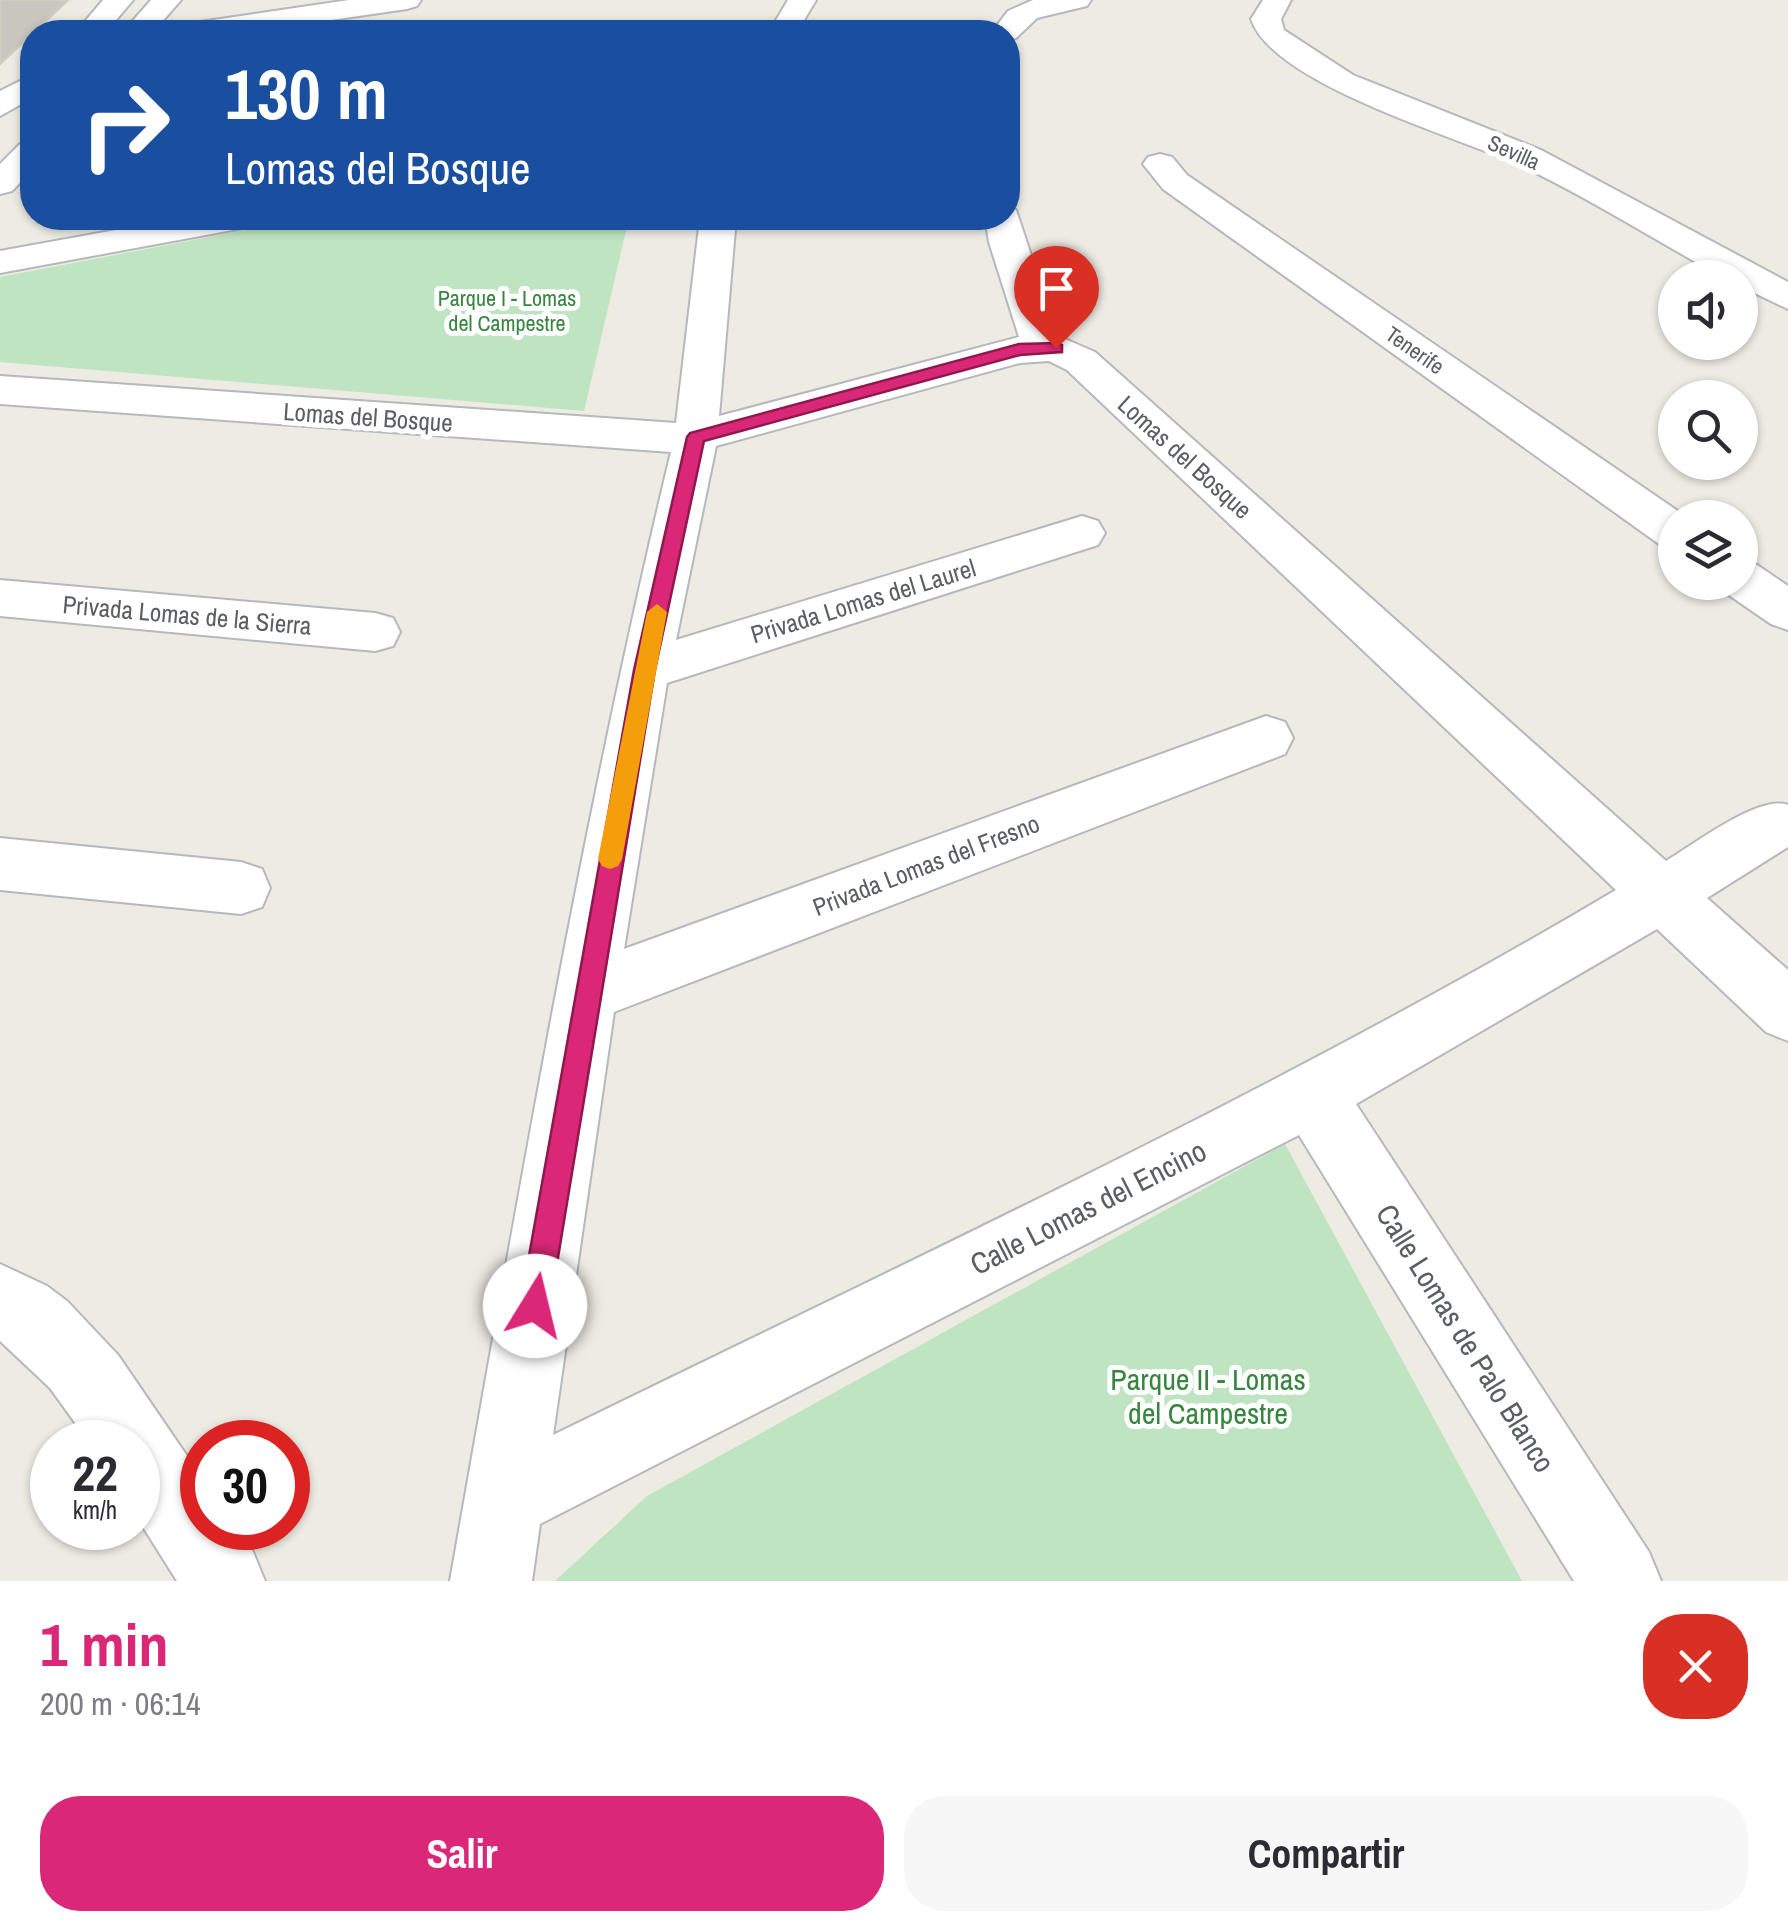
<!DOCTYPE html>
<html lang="es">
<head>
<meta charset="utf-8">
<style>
  :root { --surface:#fff; --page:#f7f7f7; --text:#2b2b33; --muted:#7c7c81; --accent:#db2777 }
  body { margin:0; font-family:"Archivo Narrow",sans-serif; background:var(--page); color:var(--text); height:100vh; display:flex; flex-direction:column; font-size:38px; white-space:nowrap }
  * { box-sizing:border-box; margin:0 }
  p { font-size:32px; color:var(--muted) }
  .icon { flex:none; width:55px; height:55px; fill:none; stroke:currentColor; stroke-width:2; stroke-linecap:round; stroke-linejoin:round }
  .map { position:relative; height:1581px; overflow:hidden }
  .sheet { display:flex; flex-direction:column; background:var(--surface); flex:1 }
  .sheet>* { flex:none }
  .top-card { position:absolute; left:20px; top:20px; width:1000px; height:210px; border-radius:40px; box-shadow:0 2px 8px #0004; background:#1a4fa0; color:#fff; overflow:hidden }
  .fabs { position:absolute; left:1658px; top:260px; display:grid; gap:20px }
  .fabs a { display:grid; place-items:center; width:100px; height:100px; border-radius:50%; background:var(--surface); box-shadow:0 2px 8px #0004; font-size:50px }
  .speed { position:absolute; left:30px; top:1420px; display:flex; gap:20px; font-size:50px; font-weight:700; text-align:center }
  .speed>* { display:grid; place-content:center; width:130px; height:130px; border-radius:50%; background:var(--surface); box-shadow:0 2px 8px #0004; line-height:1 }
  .speed small { font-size:25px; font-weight:400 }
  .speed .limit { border:15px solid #d22; background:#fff; color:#111 }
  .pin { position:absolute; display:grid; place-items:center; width:85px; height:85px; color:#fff; margin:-102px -42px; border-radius:50% 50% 50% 0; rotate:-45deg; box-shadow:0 0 10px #0007 }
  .pin .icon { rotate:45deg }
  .me { position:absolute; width:110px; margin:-55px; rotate:9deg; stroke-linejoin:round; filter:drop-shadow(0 0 8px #0008) }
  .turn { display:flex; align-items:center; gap:35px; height:210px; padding:0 40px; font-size:45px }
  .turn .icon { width:130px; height:130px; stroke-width:2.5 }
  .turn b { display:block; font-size:70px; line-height:85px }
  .round { display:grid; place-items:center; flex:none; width:105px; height:105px; border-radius:40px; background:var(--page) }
  .headline { display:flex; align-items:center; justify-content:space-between; height:170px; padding:0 40px }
  h1 { font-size:60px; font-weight:700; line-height:75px; color:var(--accent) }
  .action { display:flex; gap:20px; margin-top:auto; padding:20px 40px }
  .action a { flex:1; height:115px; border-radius:40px; background:var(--accent); color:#fff; font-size:40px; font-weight:700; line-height:115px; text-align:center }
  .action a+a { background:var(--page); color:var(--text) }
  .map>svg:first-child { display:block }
  .green { fill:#bfe4c1 }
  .building { fill:#c8c6bf; stroke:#d1cdc1; stroke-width:2.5 }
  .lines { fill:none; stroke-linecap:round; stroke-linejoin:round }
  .minor-casing { stroke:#b5b8bc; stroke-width:4 }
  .minor { fill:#fff; fill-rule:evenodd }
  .route { fill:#db2777; stroke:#8e194d; stroke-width:2.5 }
  .slow { fill:#f59e0b }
  .labels { text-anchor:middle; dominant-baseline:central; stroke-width:10; stroke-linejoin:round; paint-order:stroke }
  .far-street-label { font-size:22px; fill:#5b5e63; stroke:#fff }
  .far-park-label { font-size:22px; fill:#37853e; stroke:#fff }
  .street-label { font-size:25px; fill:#5b5e63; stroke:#fff }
  .near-street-label { font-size:30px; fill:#5b5e63; stroke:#fff }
  .near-park-label { font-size:30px; fill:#37853e; stroke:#fff }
</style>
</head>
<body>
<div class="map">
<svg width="1788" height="1581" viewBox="0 0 1788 1581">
  <rect width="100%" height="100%" fill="#edebe2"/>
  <g class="green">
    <polygon points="309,218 629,218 584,411 0,362 0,277"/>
    <polygon points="1285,1144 1522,1581 555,1581 647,1496"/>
  </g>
  <polygon class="building" points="0,0 68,0 0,64"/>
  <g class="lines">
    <defs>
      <g id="minor">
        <polygon points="103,0 133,0 106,32 76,32"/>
        <polygon points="151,0 181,0 153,32 123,32"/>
        <polygon points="349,0 421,0 417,6 407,9 249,32 178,32 183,26 193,23"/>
        <polygon points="788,0 816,0 797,32 769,32"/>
        <polygon points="1033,0 1091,0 1087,6 1037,18 1016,38 1008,41 1008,32 992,32 1008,11"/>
        <path d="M1263 0H1291L1281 19 1284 30 1353 75 1541 150 1788 282V309L1740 286V278H1724C1655 240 1586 196 1515 163 1454 136 1272 83 1251 19Z"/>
        <polygon points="32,75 32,98 0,116 0,91"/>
        <polygon points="32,141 32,170 12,191 0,194 0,164 20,144"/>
        <polygon points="1160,154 1172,157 1187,175 1688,518 1675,518 1675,549 1659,544 1163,189 1143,164 1148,157"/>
        <path d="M1008 208 1016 210 1058 336 1095 352 1666 861C1693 845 1759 794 1788 805V847L1707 898 1788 970V1041L1766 1032 1657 929 1356 1104 1649 1552 1661 1581H1574L1299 1135 540 1524 532 1581H450C517 1204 581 825 671 452L0 404V376L676 423 700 218H736L719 416 1019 337 989 242 985 218H1008ZM1049 361 1067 370 1616 890C1274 1093 910 1260 553 1435L614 1012 1285 754 1293 738 1285 722 1266 716 624 949 667 683 1098 545 1105 533 1098 521 1082 516 676 640 716 446 1020 363Z"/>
        <polygon points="182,218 256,218 251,226 238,229 0,273 0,251"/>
        <polygon points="1740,560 1757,565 1788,586 1788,630 1771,624 1723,591 1719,582 1740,582"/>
        <polygon points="0,580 375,613 393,618 400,632 393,646 375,651 0,616"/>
        <polygon points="0,838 241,862 262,869 270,888 262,907 241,914 0,890"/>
        <polygon points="0,1264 47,1286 67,1301 118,1355 202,1478 202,1528 236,1528 253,1552 265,1581 177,1581 138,1519 138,1442 89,1442 50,1388 0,1341"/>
      </g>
    </defs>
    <use href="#minor" class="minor-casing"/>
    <use href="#minor" class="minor"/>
  </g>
  <polygon class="route" points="1056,343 1062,345 1062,352 1020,355 704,441 655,670 550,1306 545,1316 535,1320 524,1316 520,1306 634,670 687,437 690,433 1019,344"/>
  <polygon class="slow" points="657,604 667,612 622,859 618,866 610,869 602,866 598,859 647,612"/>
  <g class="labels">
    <g class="far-street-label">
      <text transform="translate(1514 152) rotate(24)">Sevilla</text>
      <text transform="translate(1415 350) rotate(35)">Tenerife</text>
    </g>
    <g class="far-park-label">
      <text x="507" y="298">Parque I - Lomas<tspan x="507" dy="25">del Campestre</tspan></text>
    </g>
    <g class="street-label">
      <text transform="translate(368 417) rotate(4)">Lomas del Bosque</text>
      <text transform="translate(1185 457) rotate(42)">Lomas del Bosque</text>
      <text transform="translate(863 601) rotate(-17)">Privada Lomas del Laurel</text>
      <text transform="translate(187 615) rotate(5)">Privada Lomas de la Sierra</text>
      <text transform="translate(926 865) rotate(-21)">Privada Lomas del Fresno</text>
    </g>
    <g class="near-street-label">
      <text transform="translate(1088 1207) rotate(-27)">Calle Lomas del Encino</text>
      <text transform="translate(1466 1338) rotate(58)">Calle Lomas de Palo Blanco</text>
    </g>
    <g class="near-park-label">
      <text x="1208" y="1379">Parque II - Lomas<tspan x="1208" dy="34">del Campestre</tspan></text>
    </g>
  </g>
</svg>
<div class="fabs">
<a><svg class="icon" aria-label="sound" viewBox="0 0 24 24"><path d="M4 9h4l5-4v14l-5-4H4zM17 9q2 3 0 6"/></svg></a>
<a><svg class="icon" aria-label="search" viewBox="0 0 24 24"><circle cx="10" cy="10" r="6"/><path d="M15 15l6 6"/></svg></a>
<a><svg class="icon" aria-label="layers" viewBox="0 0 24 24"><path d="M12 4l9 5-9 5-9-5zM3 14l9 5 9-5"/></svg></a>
</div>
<div class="speed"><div>22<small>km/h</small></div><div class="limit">30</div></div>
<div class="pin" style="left:1056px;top:348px;background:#d93025"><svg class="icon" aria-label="arrive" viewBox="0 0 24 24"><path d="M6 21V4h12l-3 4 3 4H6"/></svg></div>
<svg class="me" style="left:535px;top:1306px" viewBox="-20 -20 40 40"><circle r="19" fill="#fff"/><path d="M0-13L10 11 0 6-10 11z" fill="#db2777"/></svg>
<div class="top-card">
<div class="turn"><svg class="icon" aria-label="right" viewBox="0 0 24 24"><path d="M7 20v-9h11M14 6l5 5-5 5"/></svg><div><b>130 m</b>Lomas del Bosque</div></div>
</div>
</div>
<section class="sheet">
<div class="headline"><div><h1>1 min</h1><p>200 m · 06:14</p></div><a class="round" style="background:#d93025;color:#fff"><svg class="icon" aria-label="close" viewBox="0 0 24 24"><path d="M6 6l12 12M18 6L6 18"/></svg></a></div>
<div class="action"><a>Salir</a><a>Compartir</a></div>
</section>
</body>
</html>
